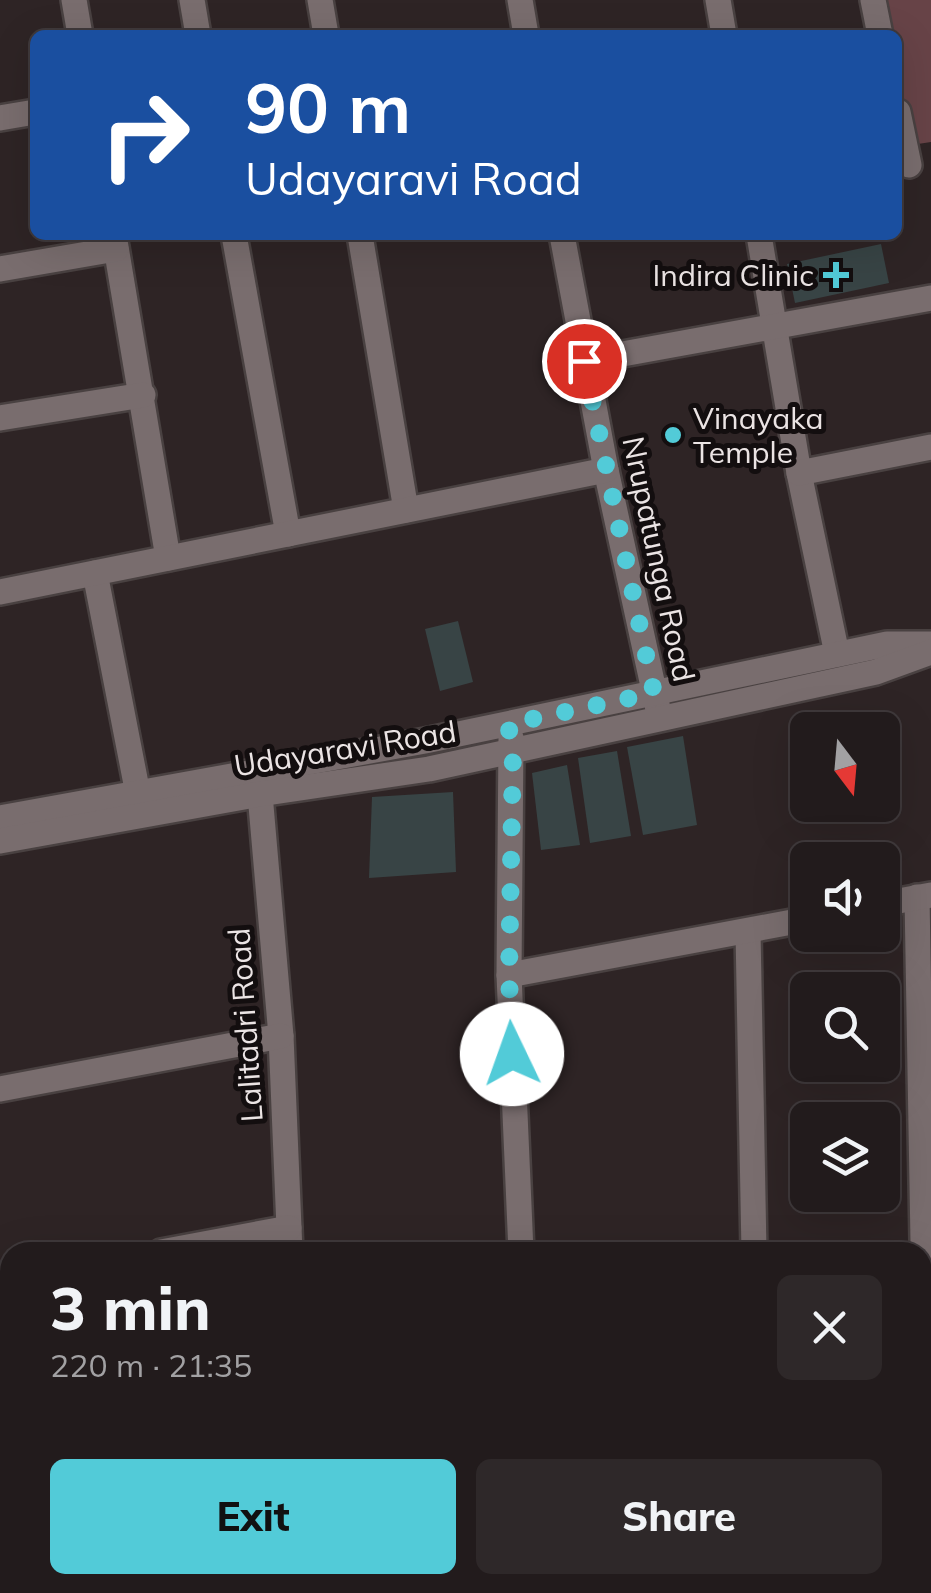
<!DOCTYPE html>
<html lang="en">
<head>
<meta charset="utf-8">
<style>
  :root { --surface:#221b1c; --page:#2e2829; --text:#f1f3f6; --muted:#a2a1a3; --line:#3f393b; --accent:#52cbd8 }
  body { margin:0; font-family:Mulish,sans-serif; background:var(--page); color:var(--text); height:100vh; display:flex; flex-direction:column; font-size:38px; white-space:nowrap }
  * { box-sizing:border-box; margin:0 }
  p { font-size:32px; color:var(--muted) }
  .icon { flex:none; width:55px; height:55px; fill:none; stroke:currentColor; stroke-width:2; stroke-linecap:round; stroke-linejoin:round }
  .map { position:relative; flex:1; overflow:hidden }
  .sheet { position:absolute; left:0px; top:1242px; width:932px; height:352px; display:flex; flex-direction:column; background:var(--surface); border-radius:30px 30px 0 0; box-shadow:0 10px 40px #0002,0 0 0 2px var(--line) }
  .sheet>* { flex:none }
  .top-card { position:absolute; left:30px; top:30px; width:872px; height:210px; border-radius:15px; box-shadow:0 10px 40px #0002,0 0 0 2px var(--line); background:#1a4fa0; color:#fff; overflow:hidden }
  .needle { width:65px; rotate:164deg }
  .controls { position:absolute; left:790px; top:712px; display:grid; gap:20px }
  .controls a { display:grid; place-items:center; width:110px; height:110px; border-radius:15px; background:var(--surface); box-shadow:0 10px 40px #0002,0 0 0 2px var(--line); font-size:50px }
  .pin { position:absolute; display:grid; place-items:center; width:85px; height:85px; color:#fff; margin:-42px; border:5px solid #fff; border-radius:50%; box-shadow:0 2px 10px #0007 }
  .me { position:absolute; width:110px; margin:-55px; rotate:357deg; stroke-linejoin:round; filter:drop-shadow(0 0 8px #0008) }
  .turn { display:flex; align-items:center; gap:35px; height:210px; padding:0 50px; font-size:45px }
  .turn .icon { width:130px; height:130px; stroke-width:2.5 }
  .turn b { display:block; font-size:70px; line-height:85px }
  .round { display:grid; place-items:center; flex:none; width:105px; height:105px; border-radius:15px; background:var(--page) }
  .head { display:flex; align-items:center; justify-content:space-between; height:170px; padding:0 50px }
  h1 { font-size:60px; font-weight:800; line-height:75px }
  .button { display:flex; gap:20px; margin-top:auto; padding:20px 50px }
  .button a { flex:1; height:115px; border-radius:15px; background:var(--accent); color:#111; font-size:40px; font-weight:800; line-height:115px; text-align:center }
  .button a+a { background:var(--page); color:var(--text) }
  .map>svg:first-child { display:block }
  .green { fill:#674347 }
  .building { fill:#384445 }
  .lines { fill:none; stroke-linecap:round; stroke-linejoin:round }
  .minor-casing { stroke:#494141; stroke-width:30 }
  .minor { stroke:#796d6e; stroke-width:25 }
  .route { stroke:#52cbd8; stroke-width:18; stroke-dasharray:0 32.4 }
  .poi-dot { fill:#52cbd8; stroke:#130e0f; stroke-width:4 }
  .labels { text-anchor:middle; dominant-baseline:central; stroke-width:10; stroke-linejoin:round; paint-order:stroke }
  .poi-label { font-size:30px; fill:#ebe4e4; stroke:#130e0f; text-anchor:end }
  .street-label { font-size:30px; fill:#ebe4e4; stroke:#130e0f }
</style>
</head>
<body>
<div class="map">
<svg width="931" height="1593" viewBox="0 0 931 1593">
  <rect width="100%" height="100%" fill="#2e2425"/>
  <polygon class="green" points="862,0 931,0 931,142 898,147 898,35 868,35"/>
  <g class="building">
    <polygon points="881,244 889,283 795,303 787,264"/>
    <polygon points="458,621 473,682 440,691 425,629"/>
    <polygon points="683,736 697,825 643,835 627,747"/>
    <polygon points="617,751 631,836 590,843 578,758"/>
    <polygon points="567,765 580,845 541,850 532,773"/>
    <polygon points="453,792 456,872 369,878 372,797"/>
    <polygon points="10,1503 10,1538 0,1540 0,1505"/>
    <rect x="169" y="1585" width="65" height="8"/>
  </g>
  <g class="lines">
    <defs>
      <g id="minor">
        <polyline points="74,0 80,35"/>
        <polyline points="192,0 198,35"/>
        <polyline points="320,0 326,35"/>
        <polyline points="520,0 526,35"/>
        <polyline points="718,0 724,35"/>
        <polyline points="873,0 880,35"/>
        <polyline points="898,112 909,165"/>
        <polyline points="0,118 35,112"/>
        <polyline points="114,235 168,558"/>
        <polyline points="234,235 288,534"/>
        <polyline points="360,235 406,510"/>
        <polyline points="562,235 606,470 658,709"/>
        <polyline points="759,235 799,473 837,654"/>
        <polyline points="0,269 116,249"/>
        <polyline points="584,361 931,298"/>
        <polyline points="0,418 143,395"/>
        <polyline points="799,473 931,447"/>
        <polyline points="95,573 138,794"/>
        <polyline points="0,592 606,470"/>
        <polyline points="511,738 509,975 521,1252"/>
        <polyline points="260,794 281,1036 290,1252"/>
        <polyline points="0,818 425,741 887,644 931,644"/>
        <polyline points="0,841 260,794 429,769 876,672 931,652"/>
        <polyline points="917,897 927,1471"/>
        <polyline points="882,904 931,895"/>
        <polyline points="748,931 754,1252"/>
        <polyline points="509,975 808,919"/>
        <polyline points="0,1089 281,1036"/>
        <polyline points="161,1252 289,1228"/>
        <polyline points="0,1283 10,1281"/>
        <polyline points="0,1457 10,1455"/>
        <polyline points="299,1585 299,1593"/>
        <polyline points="535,1585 535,1593"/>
        <polyline points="760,1585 760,1593"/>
      </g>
    </defs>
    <use href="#minor" class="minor-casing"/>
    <use href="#minor" class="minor"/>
  </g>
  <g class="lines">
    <polyline class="route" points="512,1054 509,975 513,751 508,724 654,693 584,361"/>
  </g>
  <g class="poi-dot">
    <path d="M831 260h10v10h10v10h-10v10h-10v-10h-10v-10h10z"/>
    <circle cx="673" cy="435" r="10"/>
  </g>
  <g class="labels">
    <g class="poi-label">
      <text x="814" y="275">Indira Clinic</text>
      <text x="693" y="418" text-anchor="start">Vinayaka<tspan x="693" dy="34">Temple</tspan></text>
    </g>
    <g class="street-label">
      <text transform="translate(659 559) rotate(78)">Nrupatunga Road</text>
      <text transform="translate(345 748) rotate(-9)">Udayaravi Road</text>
      <text transform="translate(245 1025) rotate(-94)">Lalitadri Road</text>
    </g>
  </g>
</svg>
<div class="controls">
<a><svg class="needle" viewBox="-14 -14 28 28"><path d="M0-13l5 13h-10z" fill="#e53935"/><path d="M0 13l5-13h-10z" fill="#a2a1a3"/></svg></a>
<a><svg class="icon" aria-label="sound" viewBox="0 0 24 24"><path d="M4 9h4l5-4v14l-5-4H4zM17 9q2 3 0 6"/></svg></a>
<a><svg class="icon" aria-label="search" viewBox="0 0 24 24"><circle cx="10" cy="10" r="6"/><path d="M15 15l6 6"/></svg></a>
<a><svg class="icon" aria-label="layers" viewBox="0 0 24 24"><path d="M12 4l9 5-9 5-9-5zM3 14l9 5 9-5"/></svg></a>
</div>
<div class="pin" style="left:584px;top:361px;background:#d93025"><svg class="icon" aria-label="arrive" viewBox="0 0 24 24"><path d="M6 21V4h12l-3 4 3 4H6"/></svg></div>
<svg class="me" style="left:512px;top:1054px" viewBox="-20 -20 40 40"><circle r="19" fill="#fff"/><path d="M0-13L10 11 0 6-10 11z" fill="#52cbd8"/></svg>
<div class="top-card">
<div class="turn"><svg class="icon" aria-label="right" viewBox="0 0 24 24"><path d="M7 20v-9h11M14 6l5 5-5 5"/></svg><div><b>90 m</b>Udayaravi Road</div></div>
</div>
<section class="sheet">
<div class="head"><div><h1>3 min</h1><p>220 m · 21:35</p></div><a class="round"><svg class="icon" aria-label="close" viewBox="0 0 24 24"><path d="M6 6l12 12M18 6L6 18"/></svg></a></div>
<div class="button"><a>Exit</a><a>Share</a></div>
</section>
</div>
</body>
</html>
